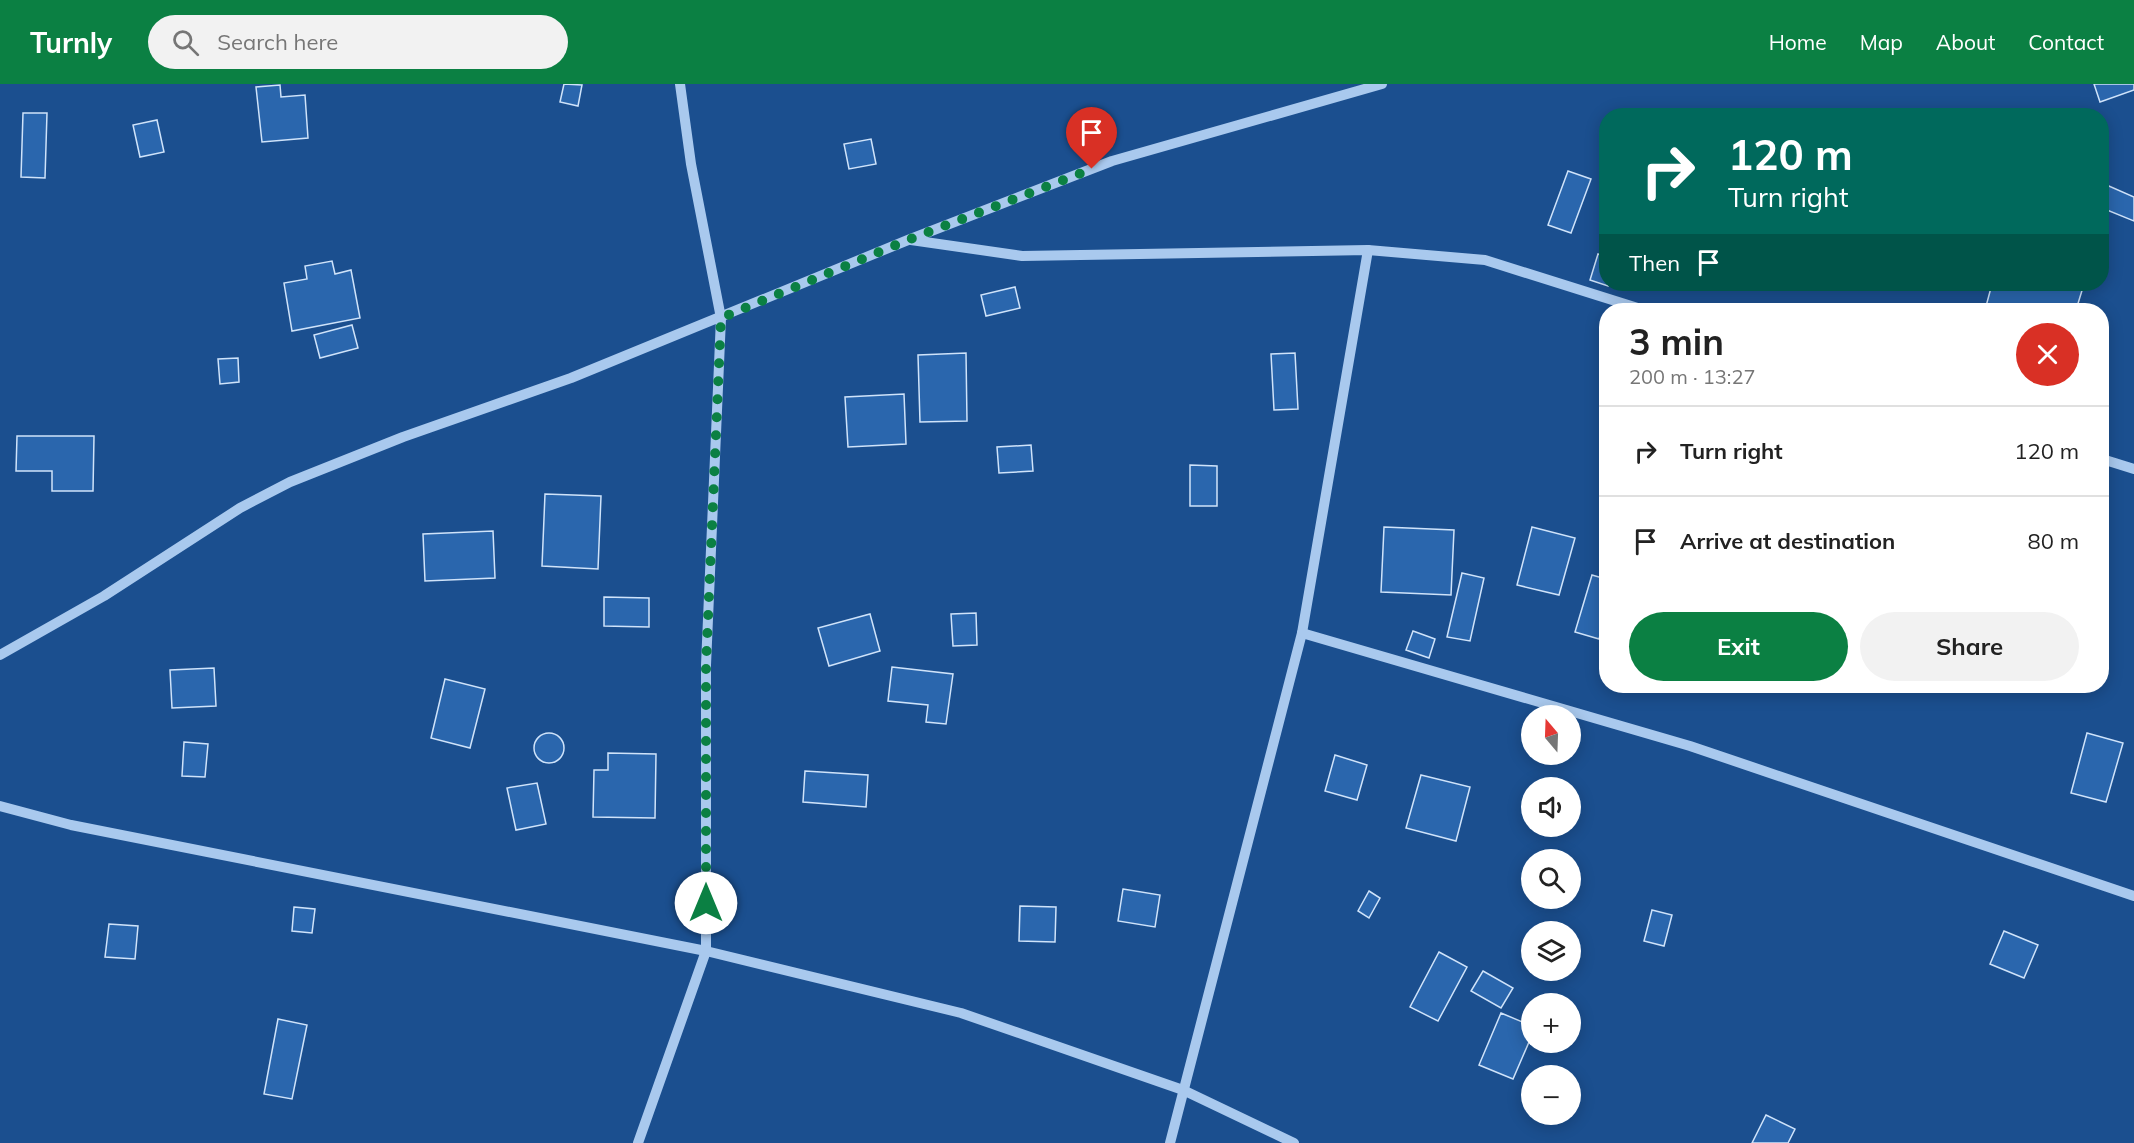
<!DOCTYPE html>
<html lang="en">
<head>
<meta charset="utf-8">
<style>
  :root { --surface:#fff; --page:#f2f2f2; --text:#222; --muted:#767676; --line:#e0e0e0; --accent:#0b8043 }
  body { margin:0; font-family:Mulish,sans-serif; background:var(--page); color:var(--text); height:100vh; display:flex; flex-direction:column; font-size:22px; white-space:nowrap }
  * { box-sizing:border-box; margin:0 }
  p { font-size:20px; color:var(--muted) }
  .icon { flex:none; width:33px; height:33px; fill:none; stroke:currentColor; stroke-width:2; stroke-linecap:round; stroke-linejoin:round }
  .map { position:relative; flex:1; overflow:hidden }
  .sheet { position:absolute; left:1599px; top:219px; width:510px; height:390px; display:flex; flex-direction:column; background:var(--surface); border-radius:24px; box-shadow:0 3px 15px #0003 }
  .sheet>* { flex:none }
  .banner { position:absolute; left:1599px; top:24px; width:510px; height:183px; border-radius:24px; box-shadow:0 3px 15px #0003; background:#00695c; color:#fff; overflow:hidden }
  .needle { width:39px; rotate:341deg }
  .fabs { position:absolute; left:1521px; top:621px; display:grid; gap:12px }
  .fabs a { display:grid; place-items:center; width:60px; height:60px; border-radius:50%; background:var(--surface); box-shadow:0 3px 15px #0003; font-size:30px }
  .pin { position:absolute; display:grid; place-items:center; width:51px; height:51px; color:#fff; margin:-62px -26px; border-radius:50% 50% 50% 0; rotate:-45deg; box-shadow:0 0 6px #0007 }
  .pin .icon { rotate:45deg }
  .me { position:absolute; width:66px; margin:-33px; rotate:0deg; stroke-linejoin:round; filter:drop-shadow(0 0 4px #0008) }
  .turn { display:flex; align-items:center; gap:21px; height:126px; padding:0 30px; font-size:27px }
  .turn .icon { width:78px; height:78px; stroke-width:2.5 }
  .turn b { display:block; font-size:42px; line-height:51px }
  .then { display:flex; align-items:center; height:57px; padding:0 30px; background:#0003; gap:12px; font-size:22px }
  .round { display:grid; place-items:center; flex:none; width:63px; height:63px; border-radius:32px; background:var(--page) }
  .headline { display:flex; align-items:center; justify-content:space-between; height:102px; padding:0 30px }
  h1 { font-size:36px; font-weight:700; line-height:45px }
  .cta { display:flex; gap:12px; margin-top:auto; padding:12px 30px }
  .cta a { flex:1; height:69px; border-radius:36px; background:var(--accent); color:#fff; font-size:24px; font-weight:700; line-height:69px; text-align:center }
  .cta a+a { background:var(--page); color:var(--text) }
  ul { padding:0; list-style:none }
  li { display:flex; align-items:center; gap:18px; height:90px; padding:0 30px; border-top:2px solid var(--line) }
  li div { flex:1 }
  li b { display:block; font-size:22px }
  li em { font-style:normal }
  header { display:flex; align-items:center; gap:36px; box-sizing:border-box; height:84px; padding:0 30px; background:var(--accent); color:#fff }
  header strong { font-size:28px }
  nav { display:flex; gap:33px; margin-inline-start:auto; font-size:21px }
  .search { width:420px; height:54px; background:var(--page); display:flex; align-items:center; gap:15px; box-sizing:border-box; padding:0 21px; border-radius:33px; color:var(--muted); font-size:22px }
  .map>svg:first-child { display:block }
  .building { fill:#2a66ad; stroke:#cfe3fa; stroke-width:1.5 }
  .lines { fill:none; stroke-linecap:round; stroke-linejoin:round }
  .minor { stroke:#a9c9ee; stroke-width:10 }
  .route { stroke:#0b8043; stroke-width:10; stroke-dasharray:0 18 }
</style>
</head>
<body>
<header>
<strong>Turnly</strong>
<div class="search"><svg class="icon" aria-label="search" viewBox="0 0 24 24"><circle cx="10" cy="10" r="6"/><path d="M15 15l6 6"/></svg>Search here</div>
<nav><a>Home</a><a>Map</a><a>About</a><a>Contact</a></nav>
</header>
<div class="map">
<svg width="2134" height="1059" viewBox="0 0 2134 1059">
  <rect width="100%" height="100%" fill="#1b4f8f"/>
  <g class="building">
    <polygon points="564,0 582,1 578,22 560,18"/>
    <polygon points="2094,0 2134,0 2134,6 2100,18"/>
    <polygon points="280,1 281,13 305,11 308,54 262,58 256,3"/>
    <polygon points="23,29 47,29 45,94 21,93"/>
    <polygon points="157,36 164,68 140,73 133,41"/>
    <polygon points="871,55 876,80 849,85 844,60"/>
    <polygon points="1568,87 1591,95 1571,149 1548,141"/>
    <polygon points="2102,99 2134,113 2134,137 2102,124"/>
    <polygon points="1598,170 1606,172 1608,202 1590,196"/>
    <polygon points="332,177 335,190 351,186 360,234 292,247 284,199 307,195 305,182"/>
    <polygon points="1992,200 2084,200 2076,226 1985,226"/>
    <polygon points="1015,203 1020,224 986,232 981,211"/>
    <polygon points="352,241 358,264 320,274 314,251"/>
    <polygon points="966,269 967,337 920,338 918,271"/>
    <polygon points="1295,269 1298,325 1274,326 1271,270"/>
    <polygon points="238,274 239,298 220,300 218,275"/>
    <polygon points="904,310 906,360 848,363 845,313"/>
    <polygon points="17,352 94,352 93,407 52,407 52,387 16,387"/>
    <polygon points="1031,361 1033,387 999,389 997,363"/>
    <polygon points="1190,381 1217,382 1217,422 1190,422"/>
    <polygon points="545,410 601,412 598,485 542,482"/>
    <polygon points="1384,443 1454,446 1451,511 1381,508"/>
    <polygon points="1532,443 1575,454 1559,511 1517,501"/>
    <polygon points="493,447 495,494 425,497 423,450"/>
    <polygon points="1462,489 1484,494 1470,557 1447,553"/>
    <polygon points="1592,491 1606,495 1606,531 1599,555 1575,548"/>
    <polygon points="604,513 649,514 649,543 604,542"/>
    <polygon points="976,529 977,561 953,562 951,530"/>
    <polygon points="870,530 880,567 829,582 818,544"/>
    <polygon points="1413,547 1435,555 1429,574 1406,566"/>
    <polygon points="892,583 953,590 946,640 926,638 928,621 888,617"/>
    <polygon points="214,584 216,622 172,624 170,586"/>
    <polygon points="445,595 485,605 470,664 431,654"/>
    <polygon points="2087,649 2123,659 2106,718 2071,709"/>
    <circle cx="549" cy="664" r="15"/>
    <polygon points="184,658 208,660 205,693 182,692"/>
    <polygon points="608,669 656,670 655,734 593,733 594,686 608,686"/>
    <polygon points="1335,671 1367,681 1357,716 1325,707"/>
    <polygon points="805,687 868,691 866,723 803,718"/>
    <polygon points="1421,691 1470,703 1456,757 1406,744"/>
    <polygon points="537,699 546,740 516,746 507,704"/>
    <polygon points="1123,805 1160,811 1155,843 1118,837"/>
    <polygon points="1369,807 1380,814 1369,834 1358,827"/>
    <polygon points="1020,822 1056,823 1055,858 1019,857"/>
    <polygon points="294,823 315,825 312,849 292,847"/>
    <polygon points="1652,826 1672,831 1664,862 1644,857"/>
    <polygon points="109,840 138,842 135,875 105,873"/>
    <polygon points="2004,847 2038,861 2024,894 1990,880"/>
    <polygon points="1439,868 1467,883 1438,937 1410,923"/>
    <polygon points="1483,887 1513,904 1501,924 1471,907"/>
    <polygon points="1501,929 1532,942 1532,951 1513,995 1479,981"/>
    <polygon points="278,935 307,941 292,1015 264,1010"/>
    <polygon points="1766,1031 1795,1045 1788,1059 1752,1059"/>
  </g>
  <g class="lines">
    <g class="minor">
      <polyline points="911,156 1022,172 1368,166 1302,549 1170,1059"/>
      <polyline points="1368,166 1485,176 1644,226"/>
      <polyline points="2102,375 2134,385"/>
      <polyline points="1302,549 1690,662 2134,812"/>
      <polyline points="0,571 104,512 240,424 290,398 403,353 571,294 908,156 1112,77 1382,0"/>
      <polyline points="0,722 71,741 706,867 961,929 1183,1006 1294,1059"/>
      <polyline points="638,1059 706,867 706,581 721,234 691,80 680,0"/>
    </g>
  </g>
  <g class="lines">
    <polyline class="route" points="706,819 706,581 721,234 908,156 1092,85"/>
  </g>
</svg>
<div class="fabs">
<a><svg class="needle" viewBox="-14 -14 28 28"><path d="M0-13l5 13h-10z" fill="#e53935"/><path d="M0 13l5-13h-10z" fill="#767676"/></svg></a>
<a><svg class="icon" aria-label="sound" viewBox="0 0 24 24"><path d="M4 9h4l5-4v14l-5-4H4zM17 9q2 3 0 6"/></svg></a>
<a><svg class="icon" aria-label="search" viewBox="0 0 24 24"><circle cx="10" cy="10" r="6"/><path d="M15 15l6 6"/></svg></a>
<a><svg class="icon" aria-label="layers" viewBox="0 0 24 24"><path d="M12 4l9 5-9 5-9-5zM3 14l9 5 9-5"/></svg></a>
<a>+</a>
<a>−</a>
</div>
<div class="pin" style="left:1092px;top:85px;background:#d93025"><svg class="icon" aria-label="arrive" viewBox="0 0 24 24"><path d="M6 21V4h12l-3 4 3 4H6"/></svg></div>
<svg class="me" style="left:706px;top:819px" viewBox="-20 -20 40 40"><circle r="19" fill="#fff"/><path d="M0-13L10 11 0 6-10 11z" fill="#0b8043"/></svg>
<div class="banner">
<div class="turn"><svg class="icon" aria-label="right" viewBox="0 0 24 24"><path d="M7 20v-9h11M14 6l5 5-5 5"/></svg><div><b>120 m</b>Turn right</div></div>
<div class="then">Then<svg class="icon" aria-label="arrive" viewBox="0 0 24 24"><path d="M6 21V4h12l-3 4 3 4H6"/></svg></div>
</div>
<section class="sheet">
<div class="headline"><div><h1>3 min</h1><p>200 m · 13:27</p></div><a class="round" style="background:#d93025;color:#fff"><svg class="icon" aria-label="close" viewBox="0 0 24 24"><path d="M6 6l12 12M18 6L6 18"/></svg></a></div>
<ul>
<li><svg class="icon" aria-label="right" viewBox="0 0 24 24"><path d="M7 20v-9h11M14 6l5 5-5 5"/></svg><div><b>Turn right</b></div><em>120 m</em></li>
<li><svg class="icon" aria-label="arrive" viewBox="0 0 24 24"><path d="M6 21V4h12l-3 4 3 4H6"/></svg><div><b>Arrive at destination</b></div><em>80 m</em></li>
</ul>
<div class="cta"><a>Exit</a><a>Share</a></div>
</section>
</div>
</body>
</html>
